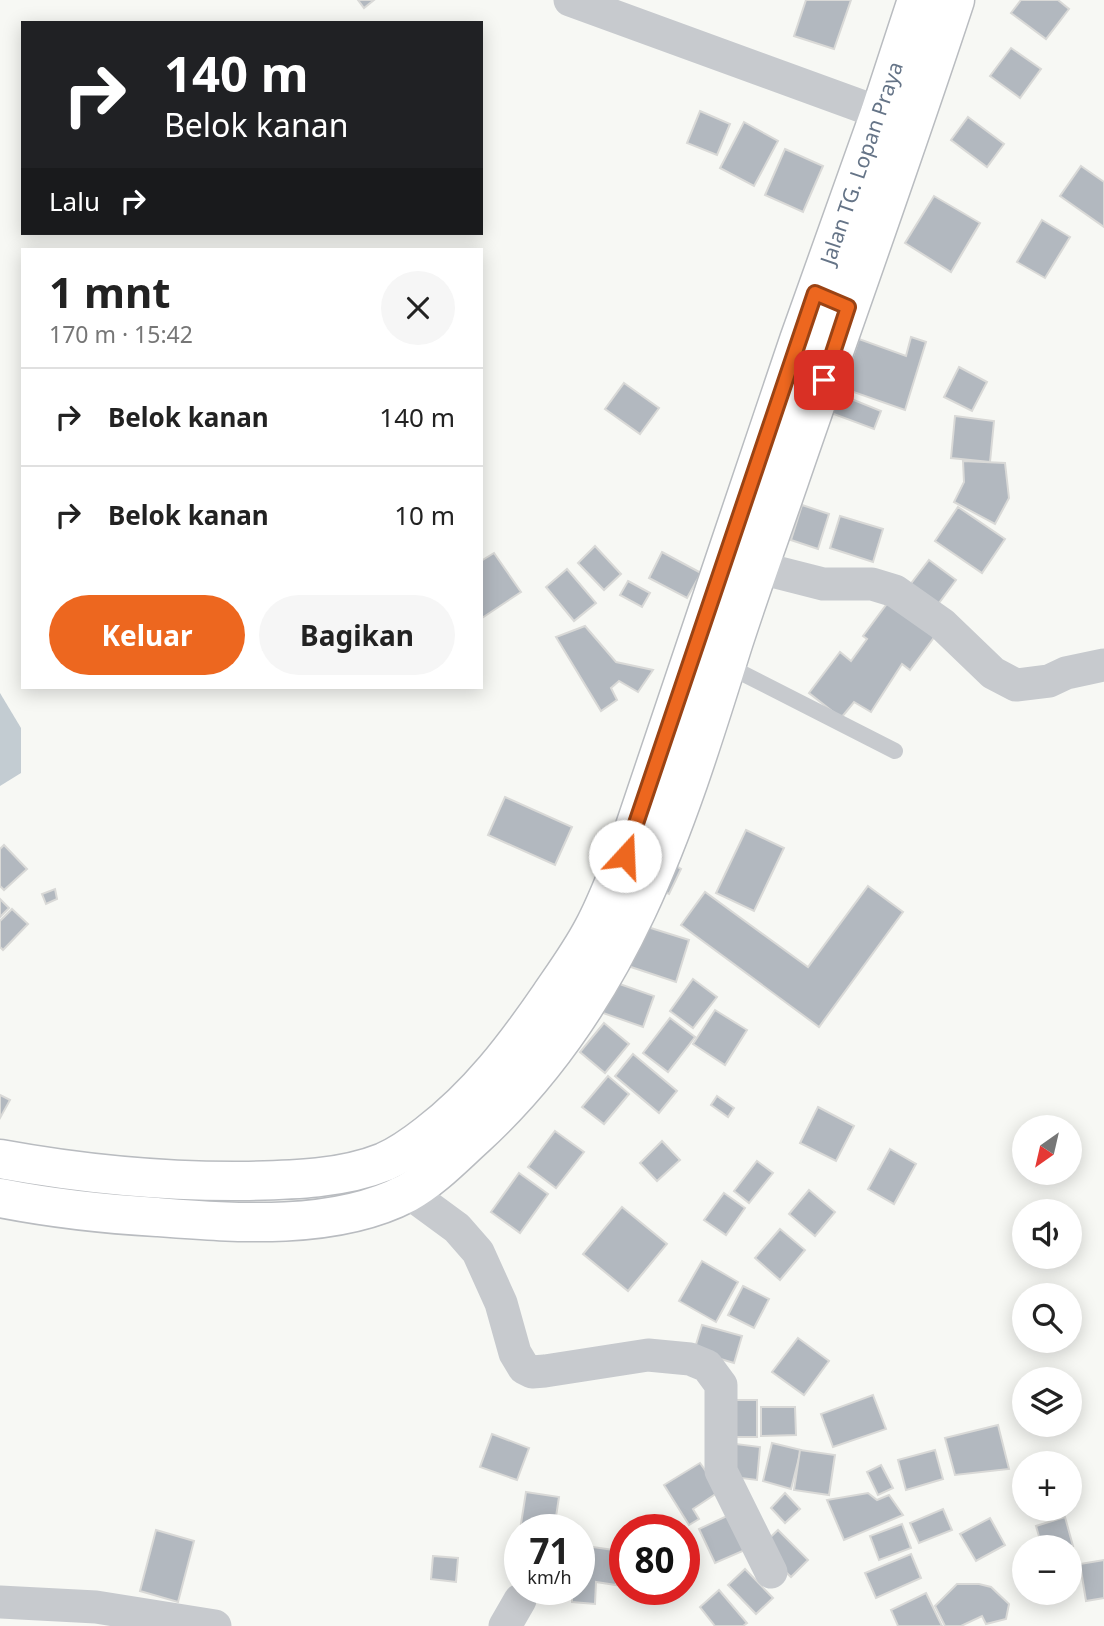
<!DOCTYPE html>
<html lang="id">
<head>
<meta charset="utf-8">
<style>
  :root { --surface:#fff; --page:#f6f6f6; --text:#222; --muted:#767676; --line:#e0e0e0; --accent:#ed671f }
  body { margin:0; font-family:"Noto Sans",sans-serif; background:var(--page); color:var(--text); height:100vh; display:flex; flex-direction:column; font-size:26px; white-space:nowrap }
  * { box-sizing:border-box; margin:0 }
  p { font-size:23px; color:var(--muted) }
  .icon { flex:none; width:38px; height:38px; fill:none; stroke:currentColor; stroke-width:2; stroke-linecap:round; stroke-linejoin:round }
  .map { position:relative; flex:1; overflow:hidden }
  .side { position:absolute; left:21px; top:248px; width:462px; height:441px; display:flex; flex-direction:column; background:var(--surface); border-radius:0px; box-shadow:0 4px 18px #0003 }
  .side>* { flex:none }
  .banner { position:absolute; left:21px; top:21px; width:462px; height:214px; border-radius:0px; box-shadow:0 4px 18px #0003; background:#202124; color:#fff; overflow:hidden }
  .needle { width:46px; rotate:214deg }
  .tools { position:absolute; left:1012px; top:1115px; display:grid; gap:14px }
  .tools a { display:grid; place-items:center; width:70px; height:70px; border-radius:50%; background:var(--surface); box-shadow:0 4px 18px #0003; font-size:35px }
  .speed { position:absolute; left:504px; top:1514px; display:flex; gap:14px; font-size:35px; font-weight:700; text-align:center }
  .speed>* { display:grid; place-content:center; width:91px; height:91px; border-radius:50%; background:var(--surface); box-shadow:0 4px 18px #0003; line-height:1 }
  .speed small { font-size:18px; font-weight:400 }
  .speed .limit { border:10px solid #d22; background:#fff; color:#111 }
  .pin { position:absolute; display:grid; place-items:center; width:60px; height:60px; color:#fff; margin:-30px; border-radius:14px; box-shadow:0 4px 10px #0006 }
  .me { position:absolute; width:77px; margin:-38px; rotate:20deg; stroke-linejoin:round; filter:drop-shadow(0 0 5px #0008) }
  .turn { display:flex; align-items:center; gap:24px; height:147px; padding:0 28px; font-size:32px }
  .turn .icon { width:91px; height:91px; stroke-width:2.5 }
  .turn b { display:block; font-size:49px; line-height:60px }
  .then { display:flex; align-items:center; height:66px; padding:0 28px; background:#0003; gap:14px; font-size:26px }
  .round { display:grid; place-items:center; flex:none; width:74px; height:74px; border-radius:37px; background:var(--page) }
  .summary { display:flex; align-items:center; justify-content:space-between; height:119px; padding:0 28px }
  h1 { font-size:42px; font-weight:700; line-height:52px }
  .primary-button { display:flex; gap:14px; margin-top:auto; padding:14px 28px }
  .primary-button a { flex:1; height:80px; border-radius:42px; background:var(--accent); color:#fff; font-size:28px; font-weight:700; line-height:80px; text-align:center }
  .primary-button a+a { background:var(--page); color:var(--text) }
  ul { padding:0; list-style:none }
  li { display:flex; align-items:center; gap:21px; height:98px; padding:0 28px; border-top:2px solid var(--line) }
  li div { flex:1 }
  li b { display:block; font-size:26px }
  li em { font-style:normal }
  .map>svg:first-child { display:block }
  .water { fill:#c3ccd2 }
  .building { fill:#b2b8bf; stroke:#d9d9d7; stroke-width:2 }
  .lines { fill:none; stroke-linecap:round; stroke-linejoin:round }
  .highway-casing { stroke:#b9bcc0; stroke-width:41 }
  .lane { stroke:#c7cace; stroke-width:16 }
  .street { stroke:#c7cace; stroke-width:33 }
  .highway { stroke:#fff; stroke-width:38 }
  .route-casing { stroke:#9a4314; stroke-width:18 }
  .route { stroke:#ed671f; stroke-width:12 }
  .labels { text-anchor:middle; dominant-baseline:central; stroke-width:7; stroke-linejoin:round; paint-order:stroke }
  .street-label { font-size:21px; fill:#657487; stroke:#fff }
</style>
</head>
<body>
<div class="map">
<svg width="1104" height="1626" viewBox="0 0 1104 1626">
  <rect width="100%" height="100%" fill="#f7f8f4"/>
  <polygon class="water" points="0,693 21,728 21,773 0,786"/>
  <g class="building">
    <polygon points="358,0 374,0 364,8"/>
    <polygon points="806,0 851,0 834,49 794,36"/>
    <polygon points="1021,0 1058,0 1069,9 1046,39 1011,13"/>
    <polygon points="1011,48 1041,69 1020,98 990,76"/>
    <polygon points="700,111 730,124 717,155 687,143"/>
    <polygon points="968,117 1004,144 987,167 951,140"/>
    <polygon points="744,122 778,141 754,186 720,168"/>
    <polygon points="785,149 823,166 803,212 765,195"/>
    <polygon points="1081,166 1104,182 1104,227 1060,196"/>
    <polygon points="934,196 980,223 951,272 905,243"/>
    <polygon points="1042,220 1070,237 1045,278 1017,262"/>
    <polygon points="911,337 926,342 905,410 842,388 859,339 906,356"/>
    <polygon points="959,367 987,382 972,411 944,397"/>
    <polygon points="624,383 659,408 640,434 605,409"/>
    <polygon points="839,394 881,411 874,429 831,413"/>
    <polygon points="955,416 994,421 990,462 951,458"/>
    <polygon points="963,461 1005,463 1009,498 995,524 954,502 964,482"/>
    <polygon points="802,505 829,514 818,549 791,540"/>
    <polygon points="958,507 1005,539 982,573 935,541"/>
    <polygon points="840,516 883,529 873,562 830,548"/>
    <polygon points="595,546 621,574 604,590 578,563"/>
    <polygon points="662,552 701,573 687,598 649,578"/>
    <polygon points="494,553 521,592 482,618 481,561"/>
    <polygon points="929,560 956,580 933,611 906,590"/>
    <polygon points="567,569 596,603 574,621 546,587"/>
    <polygon points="628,581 650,593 642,607 620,595"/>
    <polygon points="892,597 938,632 910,670 902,664 871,712 854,702 841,718 809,693 840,652 851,661 867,639 863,636"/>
    <polygon points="585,626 616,662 653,670 638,692 619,681 611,688 617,700 601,711 556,637"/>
    <polygon points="505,797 572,827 555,865 488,835"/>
    <polygon points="746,830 784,848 754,911 716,893"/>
    <polygon points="4,845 27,869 4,890 0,886 0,849"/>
    <polygon points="669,862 681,869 669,894 657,888"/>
    <polygon points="868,886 903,912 819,1027 681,925 705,892 808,967"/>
    <polygon points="55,889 57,899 46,904 42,894"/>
    <polygon points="0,899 9,908 0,917"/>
    <polygon points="12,909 28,924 3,950 0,947 0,921"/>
    <polygon points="638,924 689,940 676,982 625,965"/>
    <polygon points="693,979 717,997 693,1028 670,1011"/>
    <polygon points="614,982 654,996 643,1027 603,1013"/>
    <polygon points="715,1010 747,1030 725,1065 693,1044"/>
    <polygon points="670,1018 695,1037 668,1072 643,1053"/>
    <polygon points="604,1023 629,1044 605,1073 580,1052"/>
    <polygon points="633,1054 677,1091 659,1113 615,1076"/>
    <polygon points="608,1076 629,1094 604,1124 582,1107"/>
    <polygon points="0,1095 10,1100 0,1118"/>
    <polygon points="717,1096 734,1108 728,1117 711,1105"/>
    <polygon points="818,1107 854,1126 836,1161 800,1143"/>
    <polygon points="555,1131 584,1152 556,1188 528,1167"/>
    <polygon points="662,1141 680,1160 657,1181 640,1163"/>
    <polygon points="890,1149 916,1164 894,1204 868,1189"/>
    <polygon points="757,1161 773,1173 749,1203 734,1191"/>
    <polygon points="519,1173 548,1194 520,1233 491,1212"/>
    <polygon points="809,1190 835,1212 815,1236 789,1214"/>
    <polygon points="724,1193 745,1208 726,1235 704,1220"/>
    <polygon points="622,1207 667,1244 628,1291 583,1254"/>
    <polygon points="780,1229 805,1250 780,1280 755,1258"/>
    <polygon points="702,1261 738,1282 716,1322 679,1301"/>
    <polygon points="743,1286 769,1299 754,1328 728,1315"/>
    <polygon points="702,1325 742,1336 734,1363 694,1351"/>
    <polygon points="798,1338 829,1361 804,1395 772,1372"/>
    <polygon points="873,1395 886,1429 833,1447 821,1414"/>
    <rect x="729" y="1400" width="28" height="37"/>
    <polygon points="761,1407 795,1407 796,1435 761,1436"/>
    <polygon points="998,1425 1009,1469 955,1475 945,1438"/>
    <polygon points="492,1434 529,1448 517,1480 480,1467"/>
    <polygon points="728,1443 760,1447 757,1480 725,1476"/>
    <polygon points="772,1443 801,1450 791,1489 763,1481"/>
    <polygon points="800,1450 835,1455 829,1495 794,1490"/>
    <polygon points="935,1450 943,1479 906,1490 898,1460"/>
    <polygon points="700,1463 720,1491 693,1509 699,1519 689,1525 664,1485"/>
    <polygon points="881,1465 893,1488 878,1495 867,1472"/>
    <polygon points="526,1492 559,1497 554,1530 520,1530"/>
    <polygon points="785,1493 800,1509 785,1523 771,1508"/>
    <polygon points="868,1493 877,1500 889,1495 903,1515 844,1540 827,1500"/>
    <polygon points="943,1509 952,1530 919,1543 910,1523"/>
    <polygon points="729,1515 745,1550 715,1563 699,1529"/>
    <polygon points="1065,1517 1073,1546 1042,1547 1036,1526"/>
    <polygon points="990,1518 1005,1545 976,1561 960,1534"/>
    <polygon points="902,1524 911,1548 879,1560 870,1536"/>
    <polygon points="156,1530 194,1541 178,1602 140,1591"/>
    <polygon points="778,1530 808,1560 791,1577 760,1547"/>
    <polygon points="579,1545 621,1551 616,1585 596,1582 595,1604 572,1602 572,1589 579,1589"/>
    <polygon points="911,1554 921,1578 876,1598 865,1573"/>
    <polygon points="433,1556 458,1558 456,1582 431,1579"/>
    <polygon points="1104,1560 1104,1598 1086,1601 1080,1564"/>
    <polygon points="745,1569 773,1598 756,1614 728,1585"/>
    <polygon points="957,1584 979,1584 991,1587 1009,1604 1006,1619 986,1624 982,1616 961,1626 945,1626 935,1606"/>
    <polygon points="535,1589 557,1589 555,1599 534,1596"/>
    <polygon points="719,1590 747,1623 743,1626 715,1626 700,1607"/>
    <polygon points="926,1593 942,1626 898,1626 891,1610"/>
  </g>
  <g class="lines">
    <defs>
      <g id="highway">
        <path d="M0 1159C82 1174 164 1182 248 1181 292 1180 342 1179 384 1162 400 1155 414 1145 428 1134 478 1096 515 1047 550 996 565 974 581 952 593 929 606 905 615 880 625 856L799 340 880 113 917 0"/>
        <path d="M0 1198C51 1208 104 1214 157 1217 235 1223 335 1231 407 1193 432 1179 453 1157 475 1137 621 1003 675 830 732 647 750 591 770 536 789 481 844 321 902 161 955 0"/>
      </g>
    </defs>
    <use href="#highway" class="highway-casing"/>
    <polyline class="lane" points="728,666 895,751"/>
    <g class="street">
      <polyline points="570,0 880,113"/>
      <polyline points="760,568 823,584 872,584 895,591 942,624 993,673 1016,685 1049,681 1066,673 1104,665"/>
      <polyline points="408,1192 457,1228 478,1252 501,1303 515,1353 524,1368 532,1372 545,1371 648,1355 690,1359 707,1366 721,1385 721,1471 771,1572"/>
      <polyline points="0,1602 96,1607 215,1626"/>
      <polyline points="505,1626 520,1600"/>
    </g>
    <use href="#highway" class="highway"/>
  </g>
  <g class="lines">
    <defs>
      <polyline id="route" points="625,856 815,293 848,307 824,380"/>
    </defs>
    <use href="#route" class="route-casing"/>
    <use href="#route" class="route"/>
  </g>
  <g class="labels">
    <g class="street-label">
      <text transform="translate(861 163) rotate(-71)">Jalan TG. Lopan Praya</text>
    </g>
  </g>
</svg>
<div class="tools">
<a><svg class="needle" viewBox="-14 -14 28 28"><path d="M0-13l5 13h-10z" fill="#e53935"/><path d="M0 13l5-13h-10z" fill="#767676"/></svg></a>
<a><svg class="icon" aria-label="sound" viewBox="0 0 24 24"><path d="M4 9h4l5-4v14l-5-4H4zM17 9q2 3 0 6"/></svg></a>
<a><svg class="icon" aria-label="search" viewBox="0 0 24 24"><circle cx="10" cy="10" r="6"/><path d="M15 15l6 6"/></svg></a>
<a><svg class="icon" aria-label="layers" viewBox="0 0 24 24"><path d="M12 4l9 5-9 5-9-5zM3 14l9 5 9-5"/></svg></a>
<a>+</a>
<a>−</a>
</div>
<div class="speed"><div>71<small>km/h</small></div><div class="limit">80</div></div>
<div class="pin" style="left:824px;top:380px;background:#d93025"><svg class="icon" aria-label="arrive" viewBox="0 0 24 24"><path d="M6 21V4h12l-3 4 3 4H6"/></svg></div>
<svg class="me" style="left:625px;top:856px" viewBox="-20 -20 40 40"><circle r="19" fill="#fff"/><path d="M0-13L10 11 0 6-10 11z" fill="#ed671f"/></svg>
<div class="banner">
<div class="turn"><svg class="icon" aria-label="right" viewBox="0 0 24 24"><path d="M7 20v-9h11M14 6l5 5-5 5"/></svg><div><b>140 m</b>Belok kanan</div></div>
<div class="then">Lalu<svg class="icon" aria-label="right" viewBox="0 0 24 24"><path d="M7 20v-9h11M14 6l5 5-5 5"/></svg></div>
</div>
<section class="side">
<div class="summary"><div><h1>1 mnt</h1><p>170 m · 15:42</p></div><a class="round"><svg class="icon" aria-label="close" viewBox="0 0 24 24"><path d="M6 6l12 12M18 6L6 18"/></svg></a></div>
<ul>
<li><svg class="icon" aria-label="right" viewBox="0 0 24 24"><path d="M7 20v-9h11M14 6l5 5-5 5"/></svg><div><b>Belok kanan</b></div><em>140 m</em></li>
<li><svg class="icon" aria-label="right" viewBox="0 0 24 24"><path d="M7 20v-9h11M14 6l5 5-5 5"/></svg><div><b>Belok kanan</b></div><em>10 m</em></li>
</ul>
<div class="primary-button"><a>Keluar</a><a>Bagikan</a></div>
</section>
</div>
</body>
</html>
